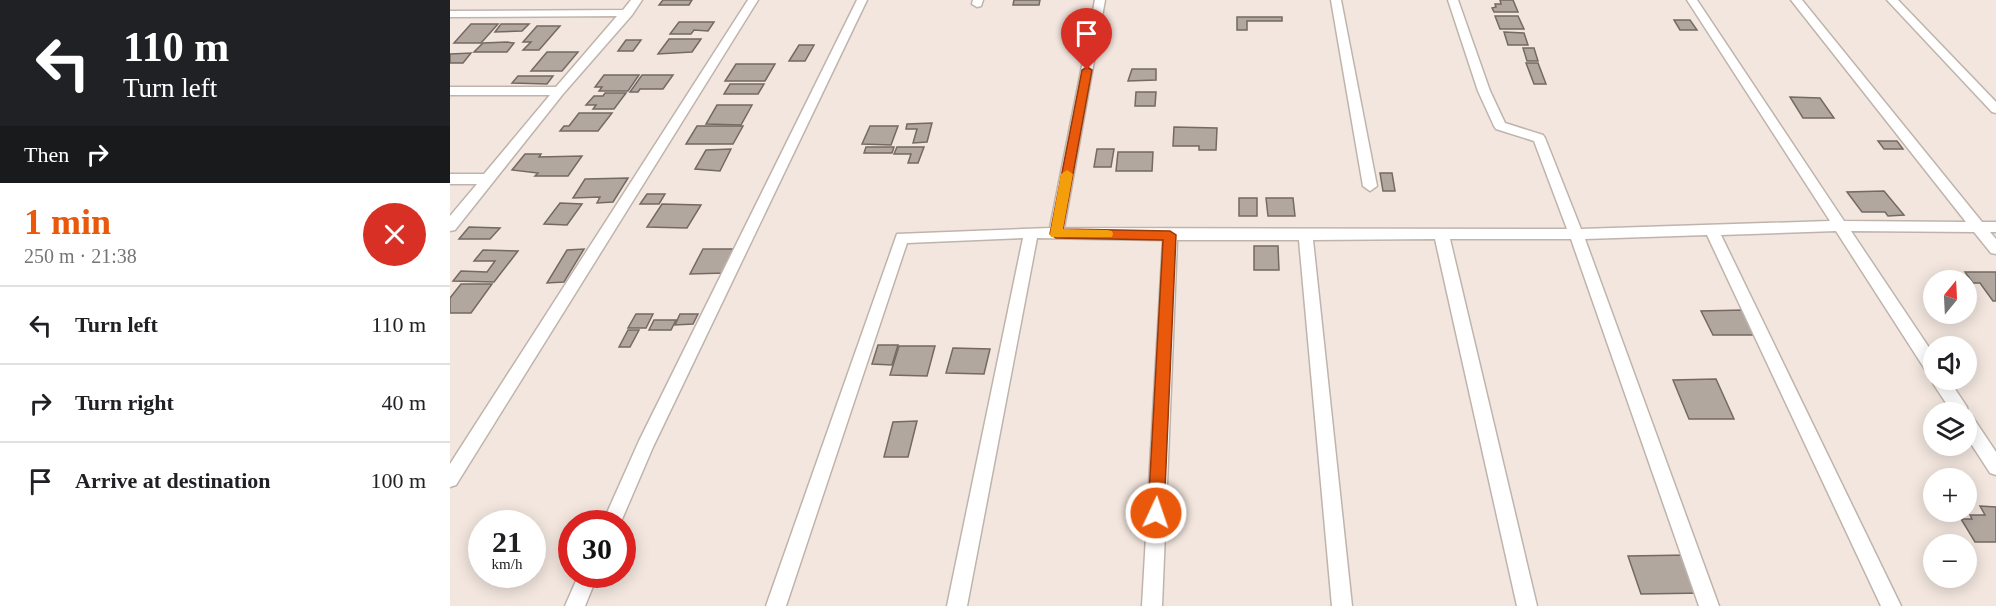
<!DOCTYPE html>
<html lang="en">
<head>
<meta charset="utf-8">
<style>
  :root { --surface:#fff; --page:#f6f6f6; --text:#202124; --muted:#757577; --line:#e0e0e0; --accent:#ea580c }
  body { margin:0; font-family:Georgia,serif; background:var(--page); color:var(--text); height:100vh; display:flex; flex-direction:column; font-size:22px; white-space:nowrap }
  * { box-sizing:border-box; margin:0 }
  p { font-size:20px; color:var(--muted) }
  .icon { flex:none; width:33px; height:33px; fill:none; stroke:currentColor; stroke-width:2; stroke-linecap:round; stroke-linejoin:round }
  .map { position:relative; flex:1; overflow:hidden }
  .sheet { display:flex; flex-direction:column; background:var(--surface); width:450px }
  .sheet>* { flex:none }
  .hud { background:#202124; color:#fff; overflow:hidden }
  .needle { width:39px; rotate:18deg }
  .fabs { position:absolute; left:1473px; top:270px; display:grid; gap:12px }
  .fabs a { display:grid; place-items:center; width:54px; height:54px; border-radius:50%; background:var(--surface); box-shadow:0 3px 15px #0003; font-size:30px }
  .speed { position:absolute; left:18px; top:510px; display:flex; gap:12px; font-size:30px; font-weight:700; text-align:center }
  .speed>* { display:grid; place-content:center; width:78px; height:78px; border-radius:50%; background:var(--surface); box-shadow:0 3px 15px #0003; line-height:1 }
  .speed small { font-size:15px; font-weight:400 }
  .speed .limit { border:9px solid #d22; background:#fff; color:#111 }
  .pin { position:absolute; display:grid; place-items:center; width:51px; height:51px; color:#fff; margin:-62px -26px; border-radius:50% 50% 50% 0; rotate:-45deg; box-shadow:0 0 6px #0007 }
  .pin .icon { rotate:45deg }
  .me { position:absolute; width:66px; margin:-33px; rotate:3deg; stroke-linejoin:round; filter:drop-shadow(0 0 4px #0008) }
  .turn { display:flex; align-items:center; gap:21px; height:126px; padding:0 24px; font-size:27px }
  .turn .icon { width:78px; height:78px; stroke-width:2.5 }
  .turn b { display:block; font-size:42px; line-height:51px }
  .then { display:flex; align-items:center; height:57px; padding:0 24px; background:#0003; gap:12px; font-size:22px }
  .round { display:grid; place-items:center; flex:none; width:63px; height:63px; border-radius:32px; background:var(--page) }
  .summary { display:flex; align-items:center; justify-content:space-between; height:102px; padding:0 24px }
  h1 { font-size:36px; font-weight:700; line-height:45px; color:var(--accent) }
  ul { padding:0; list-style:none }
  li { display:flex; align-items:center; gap:18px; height:78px; padding:0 24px; border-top:2px solid var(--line) }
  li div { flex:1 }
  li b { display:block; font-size:22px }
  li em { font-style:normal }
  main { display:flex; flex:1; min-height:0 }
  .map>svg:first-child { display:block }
  .building { fill:#b2a79f; stroke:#746963; stroke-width:1.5 }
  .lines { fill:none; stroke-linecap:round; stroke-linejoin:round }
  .street-casing { stroke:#bfb4ac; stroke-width:3 }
  .street { fill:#fff; fill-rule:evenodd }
  .route { fill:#ea580c; stroke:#983908; stroke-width:1.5 }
  .slow { fill:#f59e0b }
</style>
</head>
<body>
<main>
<section class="sheet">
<div class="hud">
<div class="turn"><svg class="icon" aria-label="left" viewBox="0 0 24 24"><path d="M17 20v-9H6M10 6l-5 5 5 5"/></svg><div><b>110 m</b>Turn left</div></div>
<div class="then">Then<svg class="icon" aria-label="right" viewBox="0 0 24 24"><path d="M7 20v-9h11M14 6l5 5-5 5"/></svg></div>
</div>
<div class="summary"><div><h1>1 min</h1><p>250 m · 21:38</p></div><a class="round" style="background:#d93025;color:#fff"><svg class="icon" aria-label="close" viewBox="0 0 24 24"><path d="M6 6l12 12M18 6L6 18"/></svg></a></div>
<ul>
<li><svg class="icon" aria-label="left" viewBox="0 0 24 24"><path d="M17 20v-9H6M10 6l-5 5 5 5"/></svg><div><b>Turn left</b></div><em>110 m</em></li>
<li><svg class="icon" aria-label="right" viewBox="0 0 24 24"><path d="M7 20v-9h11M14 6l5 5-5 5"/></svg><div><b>Turn right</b></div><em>40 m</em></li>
<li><svg class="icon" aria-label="arrive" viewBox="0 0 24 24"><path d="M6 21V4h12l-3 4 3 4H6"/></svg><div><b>Arrive at destination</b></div><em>100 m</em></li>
</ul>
</section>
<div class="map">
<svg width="1546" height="606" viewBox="0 0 1546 606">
  <rect width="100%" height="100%" fill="#f2e6de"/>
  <g class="building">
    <polygon points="213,0 242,0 239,5 209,5"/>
    <polygon points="564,0 590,0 589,5 563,5"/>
    <polygon points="1050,0 1063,0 1068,12 1044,12 1042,8 1046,7 1045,4 1051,4"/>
    <polygon points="1045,16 1068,16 1074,29 1050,29"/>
    <polygon points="787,17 832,17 832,21 797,21 797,30 787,30"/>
    <polygon points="1224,20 1240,20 1247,30 1230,30"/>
    <polygon points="229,22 264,22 258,31 244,30 241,34 220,34"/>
    <polygon points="21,24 48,24 31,43 4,43"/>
    <polygon points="51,24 79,24 72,31 45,32"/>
    <polygon points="87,26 110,26 89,50 73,50 81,42 73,42"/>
    <polygon points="1054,32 1074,33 1078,45 1058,45"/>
    <polygon points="219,39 251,39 242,52 208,54"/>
    <polygon points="176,40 191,40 183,51 168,51"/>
    <polygon points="57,42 64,43 57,52 24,52 33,43"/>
    <polygon points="349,45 364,45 355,61 339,61"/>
    <polygon points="1073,48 1084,48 1088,61 1077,61"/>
    <polygon points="97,52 128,52 112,71 81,71"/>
    <polygon points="21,53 13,63 0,63 0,54"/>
    <polygon points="1076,63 1088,63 1096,84 1084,84"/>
    <polygon points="286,64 325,64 315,81 275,81"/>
    <polygon points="682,69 706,69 706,80 678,81"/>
    <polygon points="154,75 189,75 178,91 149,91 152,87 145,87"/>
    <polygon points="192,75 223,75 213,89 190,89 188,92 180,92"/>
    <polygon points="68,76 103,76 97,84 62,83"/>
    <polygon points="280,84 314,84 308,94 274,94"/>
    <polygon points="686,92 706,92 705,106 685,106"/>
    <polygon points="155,93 176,93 164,109 143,109 146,105 136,105 144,96 153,96"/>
    <polygon points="1340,97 1370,98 1384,118 1353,118"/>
    <polygon points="267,105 302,105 291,125 256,124"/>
    <polygon points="129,113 162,113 148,131 110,131 114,126 119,126"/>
    <polygon points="482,123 477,142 463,143 467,129 456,129 457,124"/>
    <polygon points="247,126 293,126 283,144 236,144"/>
    <polygon points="420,126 448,126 441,145 412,144"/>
    <polygon points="724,127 767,128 766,150 749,150 749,146 723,146"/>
    <polygon points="1428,141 1447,141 1453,149 1434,149"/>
    <polygon points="416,147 444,147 442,153 414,153"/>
    <polygon points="447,147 474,147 468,163 458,163 461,154 444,154"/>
    <polygon points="281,149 270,171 245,169 256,150"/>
    <polygon points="647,149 664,149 661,167 644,167"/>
    <polygon points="668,152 703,152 702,171 666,171"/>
    <polygon points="75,154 91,154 89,157 132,156 118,176 85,176 88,173 62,170"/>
    <polygon points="930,173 942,173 945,191 933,191"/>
    <polygon points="178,178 163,202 147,203 150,197 123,198 135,179"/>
    <polygon points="1434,191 1454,215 1438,216 1435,212 1412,212 1397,192"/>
    <polygon points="197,194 215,194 209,204 190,204"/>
    <rect x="789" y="198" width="18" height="18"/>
    <polygon points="816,198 843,198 845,216 818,216"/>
    <polygon points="110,203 132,204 117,225 94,224"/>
    <polygon points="212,204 251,205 237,228 197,227"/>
    <polygon points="19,227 50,228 40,239 9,239"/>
    <polygon points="804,246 828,246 829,270 804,270"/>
    <polygon points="134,249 114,282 97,283 117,250"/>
    <polygon points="253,249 287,249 275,273 240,274"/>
    <polygon points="33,250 68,251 44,282 3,281 11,271 37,272 45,261 24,261"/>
    <polygon points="1515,272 1546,272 1546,301 1543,301 1530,283 1523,283"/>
    <polygon points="11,284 42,284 21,313 0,313 0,298"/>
    <polygon points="1294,310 1307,335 1263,335 1251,311"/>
    <polygon points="186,314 203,314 196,328 178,328"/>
    <polygon points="230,314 248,314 243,324 225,325"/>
    <polygon points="204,320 226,320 221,330 199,330"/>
    <polygon points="178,330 189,330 180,347 169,347"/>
    <polygon points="428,345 448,345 442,365 422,364"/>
    <polygon points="449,346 485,346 477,376 440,375"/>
    <polygon points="503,348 540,349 534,374 496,373"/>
    <polygon points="1266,379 1284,419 1239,419 1223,380"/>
    <polygon points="467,421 458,457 434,457 443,422"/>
    <polygon points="1530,506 1546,507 1546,542 1525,542 1511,519 1522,519 1520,515 1535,515"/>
    <polygon points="1239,555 1254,593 1191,594 1178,556"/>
  </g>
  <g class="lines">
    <defs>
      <g id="street">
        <polygon points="181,0 192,0 182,15 113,94 5,230 0,231 0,216 27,184 0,184 0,174 34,174 100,95 0,95 0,87 106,87 167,16 0,17 0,11 173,10"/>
        <polygon points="298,0 308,0 6,485 0,487 0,464"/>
        <polygon points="407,0 417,0 203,447 170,524 152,524 189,441"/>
        <polygon points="523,0 533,0 531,6 527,7 522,4"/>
        <polygon points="645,0 655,0 614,228 1117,229 1084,141 1046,129 1044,126 1028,91 998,0 1008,0 1040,91 1055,123 1093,135 1095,138 1131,229 1380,221 1237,0 1247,0 1394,221 1516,222 1341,0 1352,0 1532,222 1546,222 1546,232 1540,232 1546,239 1546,254 1541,253 1524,232 1401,231 1484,355 1484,375 1478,374 1386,231 1271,235 1451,606 1431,606 1257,235 1135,239 1269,606 1249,606 1121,239 1000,239 1087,606 1067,606 985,239 863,240 902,606 882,606 849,240 727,240 712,606 692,606 713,240 587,238 517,606 497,606 573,238 457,243 336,606 316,606 447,234 600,228"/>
        <polygon points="881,0 891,0 927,186 920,191 913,186"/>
        <polygon points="1437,0 1448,0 1546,102 1546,113 1542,112"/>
        <polygon points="1484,377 1484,380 1499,380 1517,407 1518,415 1522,416 1546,452 1546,475 1540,473 1516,436 1516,412 1502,412 1484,385 1482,380"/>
        <polygon points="129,574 148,574 135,606 115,606"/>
      </g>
    </defs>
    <use href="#street" class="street-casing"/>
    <use href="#street" class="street"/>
  </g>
  <polygon class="route" points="637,67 642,70 613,229 720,231 726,235 714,513 712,519 706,521 700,519 698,513 713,240 606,238 600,234 632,70"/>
  <polygon class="slow" points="617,170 623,174 613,229 657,230 662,231 663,234 662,237 601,237 600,234 611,174"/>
</svg>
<div class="fabs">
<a><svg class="needle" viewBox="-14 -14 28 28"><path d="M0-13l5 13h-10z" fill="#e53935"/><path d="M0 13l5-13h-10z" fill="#757577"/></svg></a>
<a><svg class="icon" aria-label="sound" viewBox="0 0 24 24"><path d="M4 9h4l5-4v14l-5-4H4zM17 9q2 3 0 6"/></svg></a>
<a><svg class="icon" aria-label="layers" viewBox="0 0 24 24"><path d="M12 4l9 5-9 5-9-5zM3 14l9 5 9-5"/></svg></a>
<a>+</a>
<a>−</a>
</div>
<div class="speed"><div>21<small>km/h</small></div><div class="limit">30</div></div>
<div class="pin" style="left:637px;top:70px;background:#d93025"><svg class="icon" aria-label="arrive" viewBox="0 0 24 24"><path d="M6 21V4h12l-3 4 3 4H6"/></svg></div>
<svg class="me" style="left:706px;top:513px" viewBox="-20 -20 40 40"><circle r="17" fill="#ea580c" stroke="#fff" stroke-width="3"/><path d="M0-11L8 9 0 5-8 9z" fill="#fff"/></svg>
</div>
</main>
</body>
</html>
